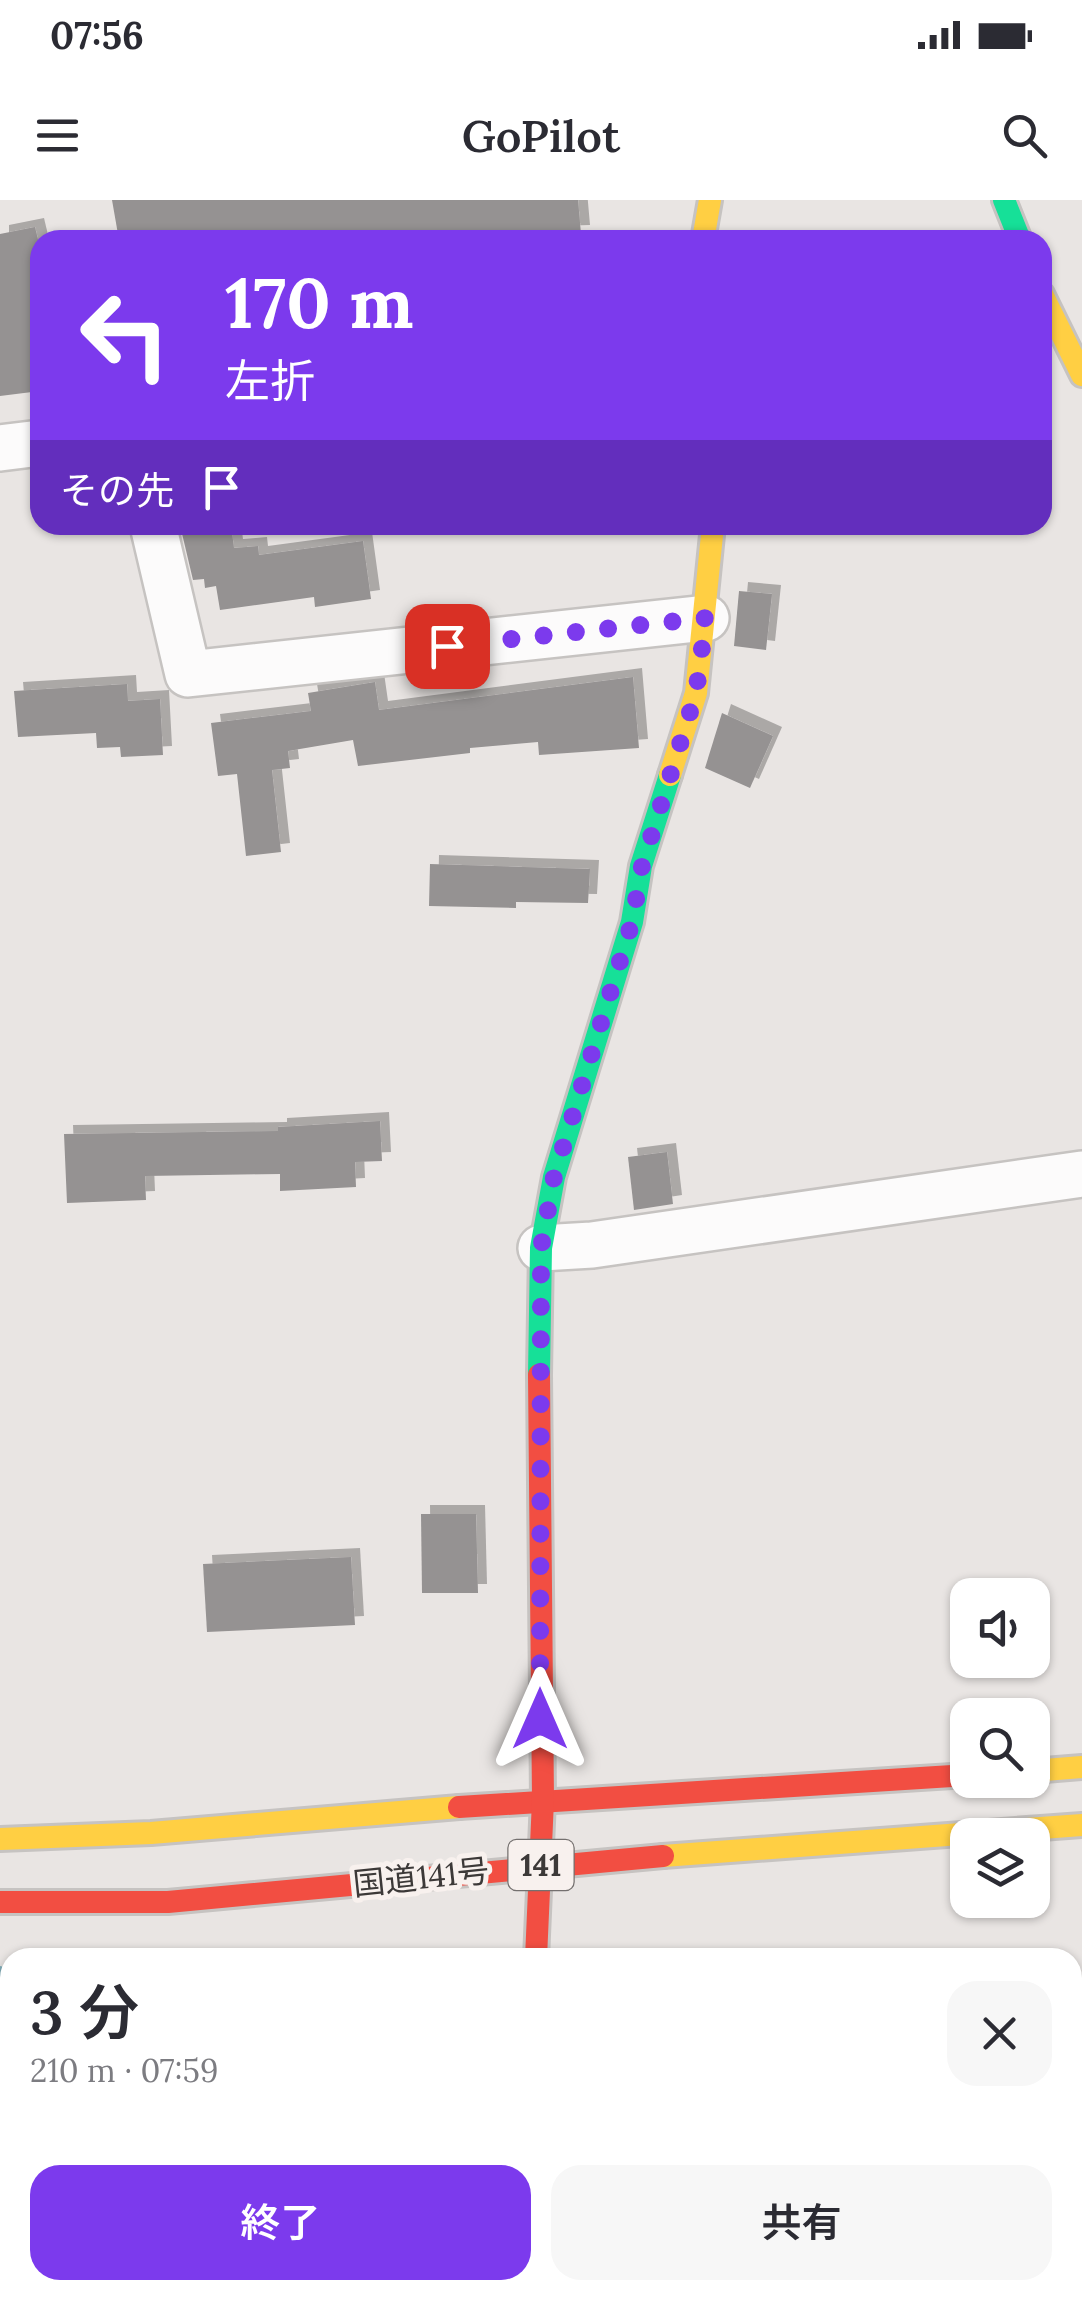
<!DOCTYPE html>
<html lang="ja">
<head>
<meta charset="utf-8">
<style>
  :root { --surface:#fff; --page:#f7f7f7; --text:#2b2b33; --muted:#7c7c81; --accent:#7c3aed }
  body { margin:0; font-family:Lora,"Noto Sans JP",serif; background:var(--page); color:var(--text); height:100vh; display:flex; flex-direction:column; font-size:38px; white-space:nowrap }
  * { box-sizing:border-box; margin:0 }
  p { font-size:32px; color:var(--muted) }
  .icon { flex:none; width:55px; height:55px; fill:none; stroke:currentColor; stroke-width:2; stroke-linecap:round; stroke-linejoin:round }
  .map { position:relative; flex:1; overflow:hidden }
  .drawer { position:absolute; left:0px; top:1748px; width:1082px; height:352px; display:flex; flex-direction:column; background:var(--surface); border-radius:30px 30px 0 0; box-shadow:0 2px 8px #0004 }
  .drawer>* { flex:none }
  .hud { position:absolute; left:30px; top:30px; width:1022px; height:305px; border-radius:30px; box-shadow:0 2px 8px #0004; background:#7c3aed; color:#fff; overflow:hidden }
  .fabs { position:absolute; left:950px; top:1378px; display:grid; gap:20px }
  .fabs a { display:grid; place-items:center; width:100px; height:100px; border-radius:20px; background:var(--surface); box-shadow:0 2px 8px #0004; font-size:50px }
  .pin { position:absolute; display:grid; place-items:center; width:85px; height:85px; color:#fff; margin:-42px; border-radius:20px; box-shadow:0 5px 15px #0006 }
  .me { position:absolute; width:110px; margin:-55px; rotate:0deg; stroke-linejoin:round; filter:drop-shadow(0 0 8px #0008) }
  .turn { display:flex; align-items:center; gap:35px; height:210px; padding:0 30px; font-size:45px }
  .turn .icon { width:130px; height:130px; stroke-width:2.5 }
  .turn b { display:block; font-size:70px; line-height:85px }
  .then { display:flex; align-items:center; height:95px; padding:0 30px; background:#0003; gap:20px; font-size:38px }
  .round { display:grid; place-items:center; flex:none; width:105px; height:105px; border-radius:30px; background:var(--page) }
  .overview { display:flex; align-items:center; justify-content:space-between; height:170px; padding:0 30px }
  h1 { font-size:60px; font-weight:600; line-height:75px }
  .primary-button { display:flex; gap:20px; margin-top:auto; padding:20px 30px }
  .primary-button a { flex:1; height:115px; border-radius:30px; background:var(--accent); color:#fff; font-size:40px; font-weight:600; line-height:115px; text-align:center }
  .primary-button a+a { background:var(--page); color:var(--text) }
  .status { display:flex; justify-content:space-between; align-items:center; height:70px; padding:0 50px; background:var(--surface); direction:ltr }
  .status svg { height:28px; fill:currentColor }
  header { display:flex; justify-content:space-between; align-items:center; height:130px; padding:0 30px; background:var(--surface); font-size:45px; font-weight:600 }
  .map>svg:first-child { display:block }
  .lines { fill:none; stroke-linecap:round; stroke-linejoin:round }
  .stream { stroke:#81aeba; stroke-width:12 }
  .building { fill:#959292; filter:url(#shadow) }
  .street-casing { stroke:#c6c3c1; stroke-width:50 }
  .fast-casing { stroke:#c6c3c1; stroke-width:28 }
  .slow-casing { stroke:#c6c3c1; stroke-width:28 }
  .jam-casing { stroke:#c6c3c1; stroke-width:28 }
  .street { stroke:#fcfbfb; stroke-width:45 }
  .fast { stroke:#16e098; stroke-width:22 }
  .slow { stroke:#ffcf43; stroke-width:22 }
  .jam { stroke:#f24e42; stroke-width:22 }
  .route { stroke:#7c3aed; stroke-width:18; stroke-dasharray:0 32.4 }
  .labels { text-anchor:middle; dominant-baseline:central; stroke-width:10; stroke-linejoin:round; paint-order:stroke }
  .shield { fill:#f8f1ee; stroke:#74706f; stroke-width:2.5 }
  .shield-label { font-size:30px; font-weight:bold; fill:#3c3938 }
  .street-label { font-size:32px; fill:#3c3938; stroke:#f8f1ee }
</style>
</head>
<body>
<div class="status"><b>07:56</b><svg viewBox="0 0 49 12"><path d="M0 12V9h3v3zM5 12V6h3v6zM10 12V3h3v9zM15 12V0h3v12zM26 1h20v11H26zM47 4h2v5h-2z"/></svg></div>
<header><svg class="icon" aria-label="menu" viewBox="0 0 24 24"><path d="M4 6h16M4 12h16M4 18h16"/></svg>GoPilot<svg class="icon" aria-label="search" viewBox="0 0 24 24"><circle cx="10" cy="10" r="6"/><path d="M15 15l6 6"/></svg></header>
<div class="map">
<svg width="1082" height="2098" viewBox="0 0 1082 2098">
  <defs>
    <filter id="shadow"><feDropShadow dx="9" dy="-9" stdDeviation="0" flood-color="#0004"/></filter>
  </defs>
  <rect width="100%" height="100%" fill="#e9e5e3"/>
  <g class="lines">
    <g class="stream">
      <polyline points="0,1772 10,1782"/>
      <polyline points="564,2090 574,2098"/>
    </g>
  </g>
  <g class="building">
    <polygon points="112,0 578,0 581,34 386,40 332,40 332,37 290,40 119,40"/>
    <polygon points="35,27 40,48 40,191 0,196 0,34"/>
    <polygon points="180,325 231,325 234,348 258,346 259,355 363,341 371,399 315,407 314,397 220,410 216,386 205,388 204,379 193,380"/>
    <polygon points="739,391 772,394 766,450 734,446"/>
    <polygon points="633,477 639,548 539,555 538,542 470,548 470,553 358,566 353,540 288,551 290,568 272,570 281,652 246,656 237,574 218,576 211,523 311,511 308,493 375,482 379,510"/>
    <polygon points="127,484 128,501 160,499 163,555 121,557 120,547 97,548 96,533 18,537 14,491"/>
    <polygon points="722,513 773,536 750,588 705,568"/>
    <polygon points="430,664 590,669 588,703 516,702 516,708 429,706"/>
    <polygon points="380,921 382,961 355,962 356,987 280,991 280,974 145,976 146,1000 67,1003 64,934 278,931 278,927"/>
    <polygon points="667,952 673,1004 634,1010 628,957"/>
    <polygon points="421,1314 476,1314 478,1393 422,1393"/>
    <polygon points="351,1357 355,1425 207,1432 203,1364"/>
  </g>
  <g class="lines">
    <defs>
      <g id="street">
        <polyline points="0,248 40,243"/>
        <polyline points="153,325 188,474 706,418"/>
        <polyline points="541,1048 592,1045 1082,974"/>
      </g>
      <g id="fast">
        <polyline points="1004,0 1020,40"/>
        <polyline points="539,1175 541,1048 554,977 632,722 641,666 670,575"/>
        <polyline points="446,2098 448,2090"/>
      </g>
      <g id="slow">
        <polyline points="703,40 710,0"/>
        <polyline points="1042,94 1082,175"/>
        <polyline points="670,575 696,493 713,325"/>
        <polyline points="1032,1571 1082,1567"/>
        <polyline points="0,1639 151,1633 459,1607"/>
        <polyline points="663,1656 1082,1625"/>
      </g>
      <g id="jam">
        <polyline points="459,1607 968,1575"/>
        <polyline points="0,1702 168,1702 663,1656"/>
        <polyline points="536,1758 543,1600 539,1175"/>
      </g>
    </defs>
    <use href="#street" class="street-casing"/>
    <use href="#fast" class="fast-casing"/>
    <use href="#slow" class="slow-casing"/>
    <use href="#jam" class="jam-casing"/>
    <use href="#street" class="street"/>
    <use href="#fast" class="fast"/>
    <use href="#slow" class="slow"/>
    <use href="#jam" class="jam"/>
  </g>
  <g class="lines">
    <polyline class="route" points="447,446 706,418 696,493 642,666 632,722 554,977 541,1048 540,1519"/>
  </g>
  <g class="labels">
    <rect class="shield" x="508.5" y="1640" width="65" height="50" rx="8"/>
    <g class="shield-label">
      <text x="541" y="1665">141</text>
    </g>
    <g class="street-label">
      <text transform="translate(421 1677) rotate(-6)">国道141号</text>
    </g>
  </g>
</svg>
<div class="fabs">
<a><svg class="icon" aria-label="sound" viewBox="0 0 24 24"><path d="M4 9h4l5-4v14l-5-4H4zM17 9q2 3 0 6"/></svg></a>
<a><svg class="icon" aria-label="search" viewBox="0 0 24 24"><circle cx="10" cy="10" r="6"/><path d="M15 15l6 6"/></svg></a>
<a><svg class="icon" aria-label="layers" viewBox="0 0 24 24"><path d="M12 4l9 5-9 5-9-5zM3 14l9 5 9-5"/></svg></a>
</div>
<div class="pin" style="left:447px;top:446px;background:#d93025"><svg class="icon" aria-label="arrive" viewBox="0 0 24 24"><path d="M6 21V4h12l-3 4 3 4H6"/></svg></div>
<svg class="me" style="left:540px;top:1519px" viewBox="-20 -20 40 40"><path d="M0-17L14 15 0 8-14 15z" fill="#7c3aed" stroke="#fff" stroke-width="4"/></svg>
<div class="hud">
<div class="turn"><svg class="icon" aria-label="left" viewBox="0 0 24 24"><path d="M17 20v-9H6M10 6l-5 5 5 5"/></svg><div><b>170 m</b>左折</div></div>
<div class="then">その先<svg class="icon" aria-label="arrive" viewBox="0 0 24 24"><path d="M6 21V4h12l-3 4 3 4H6"/></svg></div>
</div>
<section class="drawer">
<div class="overview"><div><h1>3 分</h1><p>210 m · 07:59</p></div><a class="round"><svg class="icon" aria-label="close" viewBox="0 0 24 24"><path d="M6 6l12 12M18 6L6 18"/></svg></a></div>
<div class="primary-button"><a>終了</a><a>共有</a></div>
</section>
</div>
</body>
</html>
